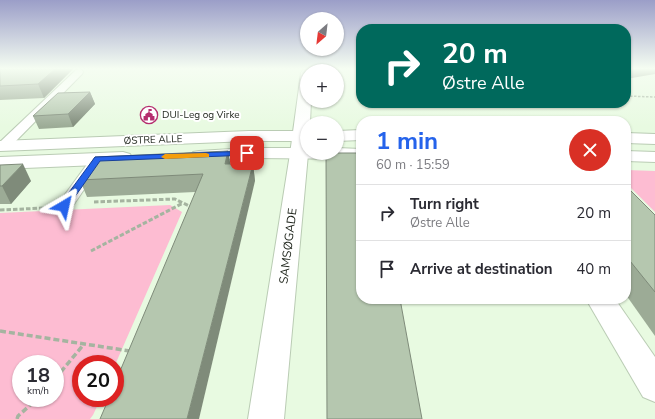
<!DOCTYPE html>
<html lang="en">
<head>
<meta charset="utf-8">
<style>
  :root { --surface:#fff; --page:#f2f2f3; --text:#2b2b33; --muted:#7c7c81; --line:#e1e1e2; --accent:#2563eb }
  body { margin:0; font-family:"Nunito Sans",sans-serif; background:var(--page); color:var(--text); height:100vh; display:flex; flex-direction:column; font-size:15px; white-space:nowrap }
  * { box-sizing:border-box; margin:0 }
  p { font-size:13px; color:var(--muted) }
  .icon { flex:none; width:22px; height:22px; fill:none; stroke:currentColor; stroke-width:2; stroke-linecap:round; stroke-linejoin:round }
  .map { position:relative; flex:1; overflow:hidden }
  .panel { position:absolute; left:356px; top:116px; width:275px; height:188px; display:flex; flex-direction:column; background:var(--surface); border-radius:16px; box-shadow:0 1px 3px #0004 }
  .panel>* { flex:none }
  .top-card { position:absolute; left:356px; top:24px; width:275px; height:84px; border-radius:16px; box-shadow:0 1px 3px #0004; background:#00695c; color:#fff; overflow:hidden }
  .needle { width:26px; rotate:208deg }
  .controls { position:absolute; left:300px; top:12px; display:grid; gap:8px }
  .controls a { display:grid; place-items:center; width:44px; height:44px; border-radius:50%; background:var(--surface); box-shadow:0 1px 3px #0004; font-size:20px }
  .speed { position:absolute; left:12px; top:355px; display:flex; gap:8px; font-size:20px; font-weight:700; text-align:center }
  .speed>* { display:grid; place-content:center; width:52px; height:52px; border-radius:50%; background:var(--surface); box-shadow:0 1px 3px #0004; line-height:1 }
  .speed small { font-size:10px; font-weight:400 }
  .speed .limit { border:6px solid #d22; background:#fff; color:#111 }
  .pin { position:absolute; display:grid; place-items:center; width:34px; height:34px; color:#fff; margin:-17px; border-radius:8px; box-shadow:0 2px 6px #0006 }
  .me { position:absolute; width:44px; margin:-22px; rotate:36deg; stroke-linejoin:round; filter:drop-shadow(0 0 3px #0008) }
  .turn { display:flex; align-items:center; gap:14px; height:84px; padding:0 20px; font-size:18px }
  .turn .icon { width:52px; height:52px; stroke-width:2.5 }
  .turn b { display:block; font-size:28px; line-height:34px }
  .round { display:grid; place-items:center; flex:none; width:42px; height:42px; border-radius:21px; background:var(--page) }
  .summary { display:flex; align-items:center; justify-content:space-between; height:68px; padding:0 20px }
  h1 { font-size:24px; font-weight:700; line-height:30px; color:var(--accent) }
  ul { padding:0; list-style:none }
  li { display:flex; align-items:center; gap:12px; height:56px; padding:0 20px; border-top:1px solid var(--line) }
  li div { flex:1 }
  li b { display:block; font-size:15px }
  li em { font-style:normal }
  .map>svg:first-child { display:block }
  .green { fill:#fdbcd2; fill-rule:evenodd }
  .lines { fill:none; stroke-linecap:round; stroke-linejoin:round }
  .service-casing { stroke:#baccb4; stroke-width:2 }
  .minor-casing { stroke:#baccb4; stroke-width:2 }
  .tertiary-casing { stroke:#baccb4; stroke-width:2 }
  .path-far2 { stroke:#a5b4a0; stroke-width:1.5; stroke-dasharray:2.5 1.5; stroke-linecap:butt }
  .path-far1 { stroke:#a5b4a0; stroke-width:3; stroke-dasharray:4.5 2; stroke-linecap:butt }
  .path { stroke:#a5b4a0; stroke-width:3.5; stroke-dasharray:6 3; stroke-linecap:butt }
  .service { fill:#fff; fill-rule:evenodd }
  .minor { fill:#fff; fill-rule:evenodd }
  .tertiary { fill:#fff; fill-rule:evenodd }
  .wall { fill:#9cab96 }
  .shaded-wall { fill:#7f8b7a }
  .building { fill:#b5c7af; stroke:#7f8b7a }
  .route { fill:#2563eb; stroke:#184099 }
  .slow { fill:#f59e0b }
  .labels { text-anchor:middle; dominant-baseline:central; stroke-width:4; stroke-linejoin:round; paint-order:stroke }
  .far-poi-label { font-size:10px; fill:#1e241b; stroke:#fff; text-anchor:start }
  .far-street-label { font-size:10px; fill:#1e241b; stroke:#fff }
  .street-label { font-size:12px; fill:#1e241b; stroke:#fff }
</style>
</head>
<body>
<div class="map">
<svg width="655" height="419" viewBox="0 0 655 419">
  <rect width="100%" height="100%" fill="#e8fae1"/>
  <g class="green">
    <polygon points="626,170 655,171 655,212 626,183"/>
    <path d="M170 205 182 212 115 365 81 364V398H101L93 415 90 419H0V213ZM21 364H55V398H21Z"/>
  </g>
  <g class="lines">
    <defs>
      <g id="service">
        <polygon points="79,69 82,70 83,72 82,74 8,149 0,149 0,142 76,70"/>
        <polygon points="93,162 98,163 100,166 70,210 64,212 58,210 56,207 58,204 88,163"/>
      </g>
      <g id="minor">
        <polygon points="307,69 312,71 307,71 307,101 311,101 310,123 307,123 308,154 284,419 248,419 290,154 301,73 303,70"/>
        <polygon points="586,299 615,299 655,357 655,402 643,397"/>
      </g>
      <g id="tertiary">
        <polygon points="361,130 361,140 337,141 337,131"/>
        <polygon points="249,131 307,131 307,141 249,141 0,151 0,141"/>
        <polygon points="626,133 655,134 655,144 626,143"/>
        <polygon points="247,148 307,148 307,153 337,153 337,148 361,149 361,159 247,158 199,161 193,160 190,156 193,152 199,151"/>
        <polygon points="626,151 655,152 655,162 626,161"/>
        <polygon points="123,152 130,154 132,158 130,162 123,164 0,169 0,157"/>
      </g>
    </defs>
    <use href="#service" class="service-casing"/>
    <use href="#minor" class="minor-casing"/>
    <use href="#tertiary" class="tertiary-casing"/>
    <polyline class="path-far2" points="626,96 655,97"/>
    <g class="path-far1">
      <polyline points="94,202 175,199 191,207"/>
      <polyline points="0,210 45,208"/>
      <polyline points="91,251 183,203"/>
    </g>
    <g class="path">
      <polyline points="0,331 130,351"/>
      <polyline points="55,379 84,344"/>
      <polyline points="17,419 18,416 38,398"/>
    </g>
    <use href="#service" class="service"/>
    <use href="#minor" class="minor"/>
    <use href="#tertiary" class="tertiary"/>
  </g>
  <g class="wall">
    <polygon points="0,69 73,69 44,98 0,100"/>
    <polygon points="90,92 95,104 73,127 39,129 33,116"/>
    <polygon points="228,151 230,164 253,164 255,181 195,192 87,197 80,180"/>
    <polygon points="0,165 31,181 11,204 0,204"/>
    <polygon points="626,186 655,215 655,336 626,295"/>
  </g>
  <g class="shaded-wall">
    <polygon points="55,69 73,69 44,98 38,84"/>
    <polygon points="641,69 655,69 655,74 626,79 626,71"/>
    <polygon points="90,92 95,104 73,127 68,114"/>
    <polygon points="228,151 231,168 225,164"/>
    <polygon points="23,164 31,181 11,204 2,186"/>
    <polygon points="253,164 255,181 199,419 187,419"/>
  </g>
  <g class="building">
    <polygon points="0,69 55,69 38,84 0,86"/>
    <polygon points="626,69 641,69 626,71"/>
    <polygon points="90,92 68,114 33,116 58,93"/>
    <polygon points="228,151 225,164 253,164 187,419 100,419 109,398 115,398 115,383 203,174 80,180 95,157"/>
    <polygon points="326,153 361,153 361,299 400,299 422,419 327,419"/>
    <polygon points="23,164 2,186 0,186 0,165"/>
    <polygon points="626,186 655,215 655,292 626,256"/>
  </g>
  <linearGradient id="sky" x2="0" y2="1"><stop stop-color="#9b9ec8"/><stop offset="0.54" stop-color="#f5fdf2"/><stop offset="1" stop-color="#f5fdf2" stop-opacity="0"/></linearGradient>
  <rect width="655" height="127" fill="url(#sky)"/>
  <polygon class="route" points="247,151 251,153 249,155 100,161 67,208 64,209 59,206 95,157"/>
  <polygon class="slow" points="206,153 209,154 209,157 165,159 161,157 165,154"/>
  <defs>
    <symbol id="civic-ring" viewBox="-11 -11 22 22"><circle r="9.5" fill="#fff" stroke="#b52d6e" stroke-width="1.5"/><path d="M-.6-6.5H3V-4.5H.6V-3L4-1V1h2V6H-6V1h2V-1L-.6-3ZM-1.2 2.5V6h2.4V2.5Z" fill="#b52d6e"/></symbol>
  </defs>
  <g fill-rule="evenodd">
    <use href="#civic-ring" x="139" y="105" width="20" height="20"/>
  </g>
  <g class="labels">
    <g class="far-poi-label">
      <text x="162" y="115">DUI-Leg og Virke</text>
    </g>
    <g class="far-street-label">
      <text transform="translate(153 140) rotate(-2)">ØSTRE ALLE</text>
    </g>
    <g class="street-label">
      <text transform="translate(288 246) rotate(-83)">SAMSØGADE</text>
    </g>
  </g>
</svg>
<div class="controls">
<a><svg class="needle" viewBox="-14 -14 28 28"><path d="M0-13l5 13h-10z" fill="#e53935"/><path d="M0 13l5-13h-10z" fill="#7c7c81"/></svg></a>
<a>+</a>
<a>−</a>
</div>
<div class="speed"><div>18<small>km/h</small></div><div class="limit">20</div></div>
<div class="pin" style="left:247px;top:153px;background:#d93025"><svg class="icon" aria-label="arrive" viewBox="0 0 24 24"><path d="M6 21V4h12l-3 4 3 4H6"/></svg></div>
<svg class="me" style="left:64px;top:206px" viewBox="-20 -20 40 40"><path d="M0-17L14 15 0 8-14 15z" fill="#2563eb" stroke="#fff" stroke-width="4"/></svg>
<div class="top-card">
<div class="turn"><svg class="icon" aria-label="right" viewBox="0 0 24 24"><path d="M7 20v-9h11M14 6l5 5-5 5"/></svg><div><b>20 m</b>Østre Alle</div></div>
</div>
<section class="panel">
<div class="summary"><div><h1>1 min</h1><p>60 m · 15:59</p></div><a class="round" style="background:#d93025;color:#fff"><svg class="icon" aria-label="close" viewBox="0 0 24 24"><path d="M6 6l12 12M18 6L6 18"/></svg></a></div>
<ul>
<li><svg class="icon" aria-label="right" viewBox="0 0 24 24"><path d="M7 20v-9h11M14 6l5 5-5 5"/></svg><div><b>Turn right</b><p>Østre Alle</p></div><em>20 m</em></li>
<li><svg class="icon" aria-label="arrive" viewBox="0 0 24 24"><path d="M6 21V4h12l-3 4 3 4H6"/></svg><div><b>Arrive at destination</b></div><em>40 m</em></li>
</ul>
</section>
</div>
</body>
</html>
